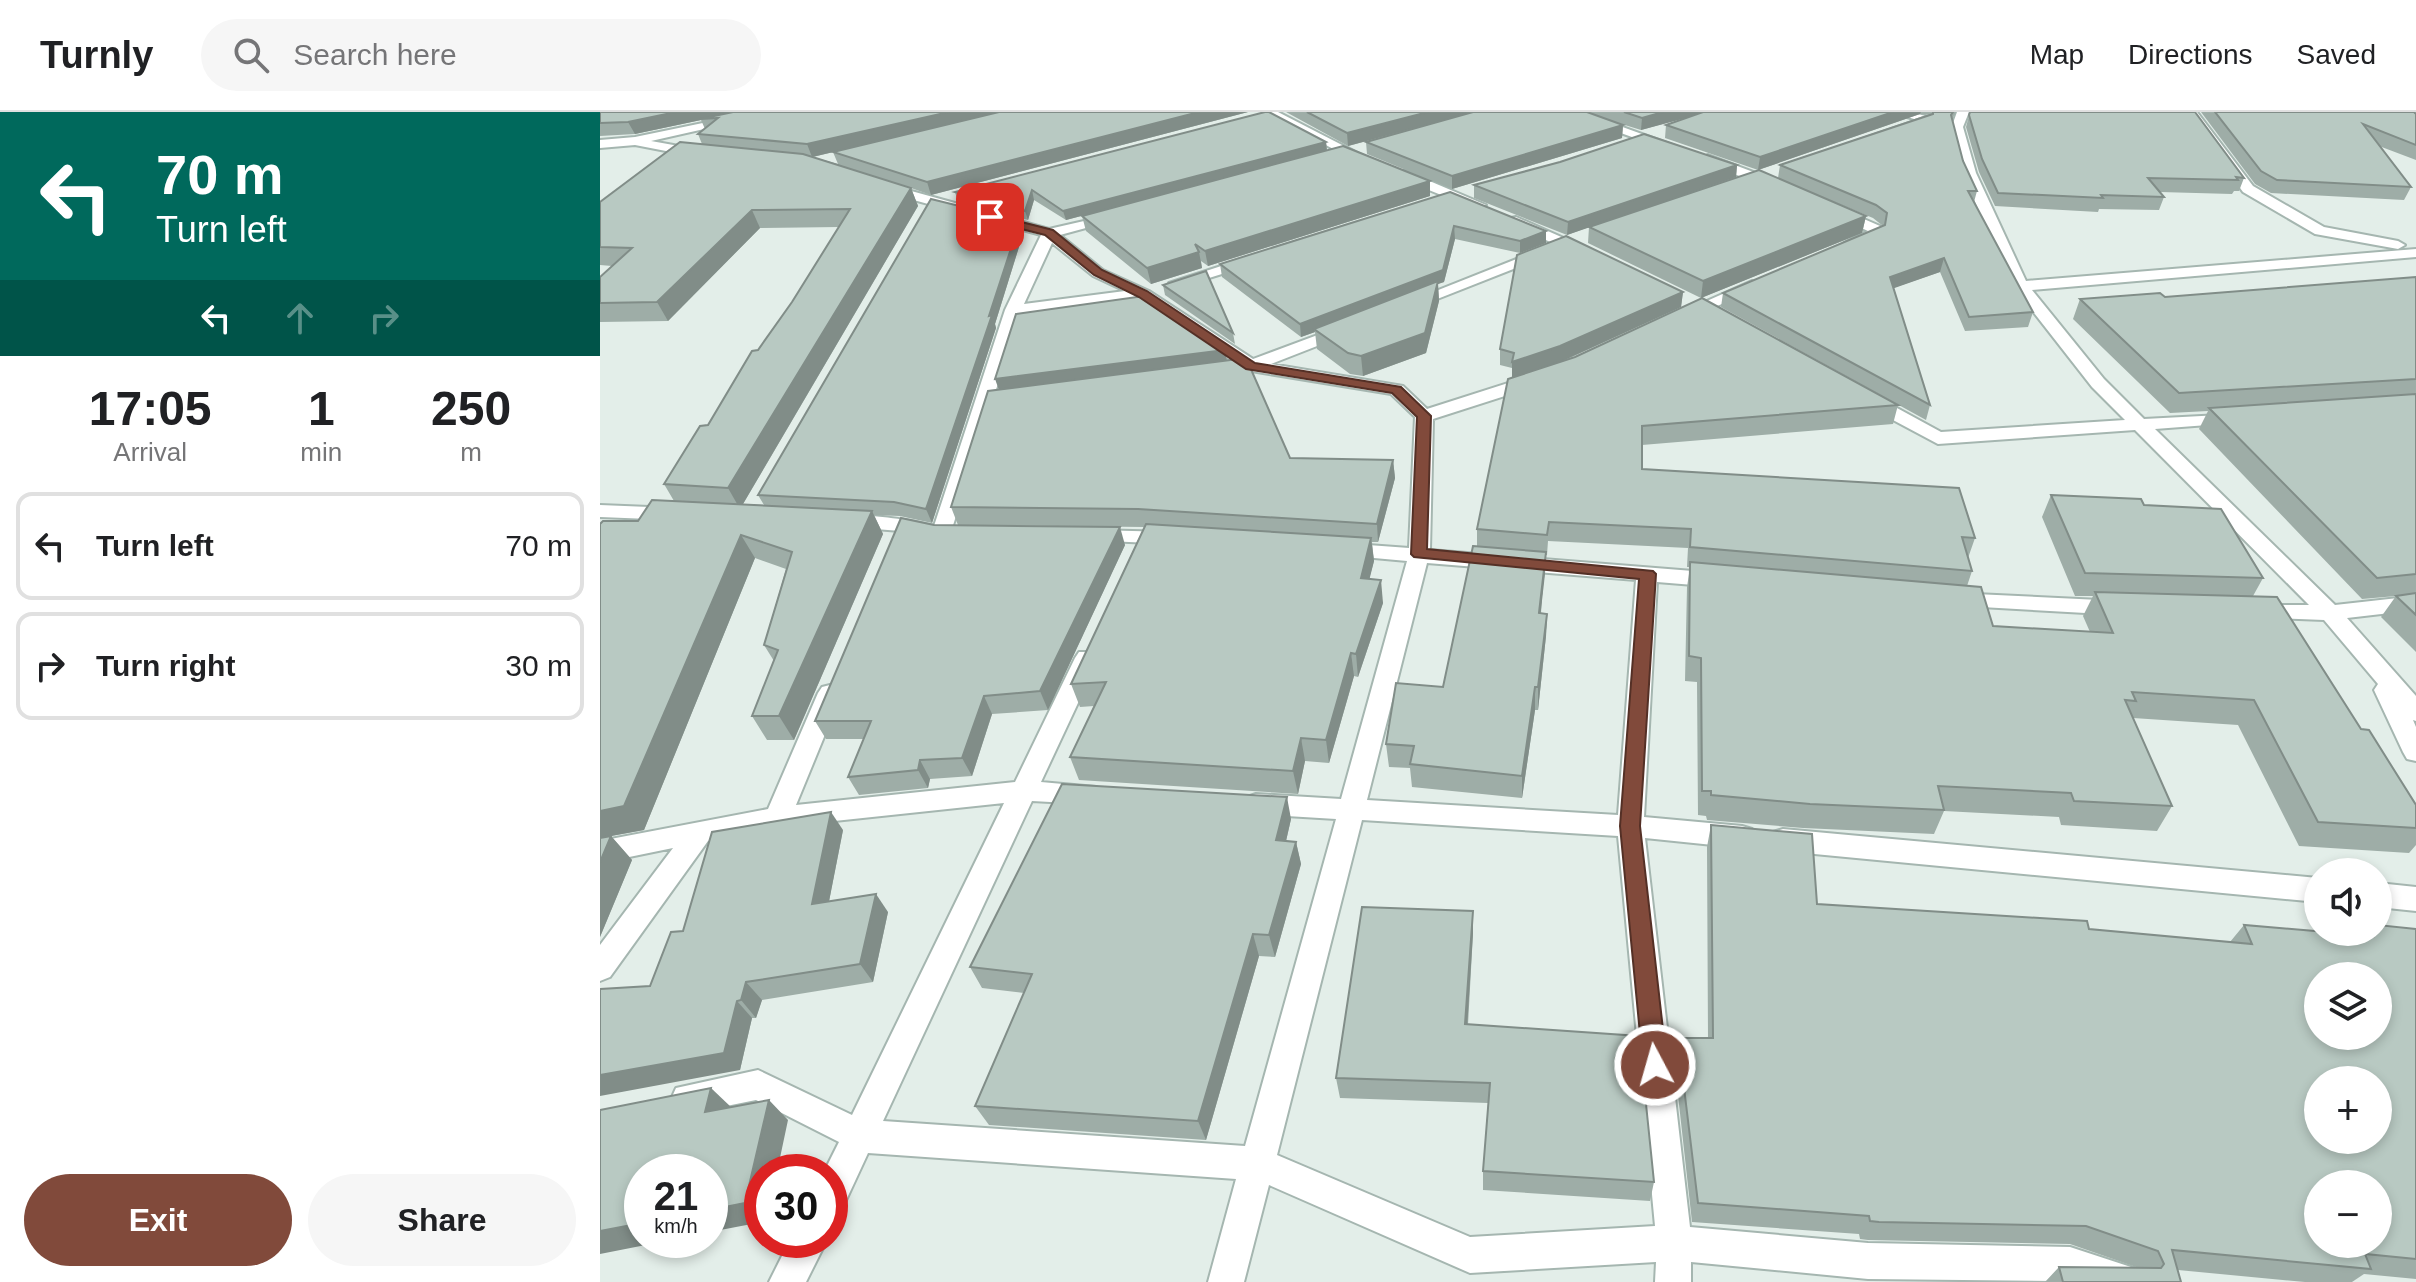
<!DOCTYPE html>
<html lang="en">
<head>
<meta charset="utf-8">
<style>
  :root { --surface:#fff; --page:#f6f6f6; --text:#202124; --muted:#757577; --line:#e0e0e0; --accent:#814a3b }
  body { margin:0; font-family:Helvetica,sans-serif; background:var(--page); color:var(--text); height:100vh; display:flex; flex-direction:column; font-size:30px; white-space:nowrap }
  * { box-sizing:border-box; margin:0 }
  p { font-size:26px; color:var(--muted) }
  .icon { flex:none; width:44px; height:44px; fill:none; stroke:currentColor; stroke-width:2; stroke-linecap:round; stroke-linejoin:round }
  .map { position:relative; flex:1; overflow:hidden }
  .panel { display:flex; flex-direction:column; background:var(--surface); width:600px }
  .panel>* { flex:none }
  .hud { background:#00695c; color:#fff; overflow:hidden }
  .tools { position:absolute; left:1704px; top:746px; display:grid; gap:16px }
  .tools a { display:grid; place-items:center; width:88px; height:88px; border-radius:50%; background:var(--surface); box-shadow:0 4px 12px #0003; font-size:40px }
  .speed { position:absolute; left:24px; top:1042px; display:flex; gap:16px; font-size:40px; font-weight:700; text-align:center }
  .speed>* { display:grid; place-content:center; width:104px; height:104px; border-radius:50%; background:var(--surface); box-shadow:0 4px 12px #0003; line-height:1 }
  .speed small { font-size:20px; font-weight:400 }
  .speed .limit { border:12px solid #d22; background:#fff; color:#111 }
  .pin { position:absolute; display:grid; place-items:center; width:68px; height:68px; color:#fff; margin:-34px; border-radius:16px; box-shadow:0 4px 12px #0006 }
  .me { position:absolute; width:88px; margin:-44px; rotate:354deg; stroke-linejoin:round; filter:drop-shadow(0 0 6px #0008) }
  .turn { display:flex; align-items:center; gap:28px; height:168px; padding:0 24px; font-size:36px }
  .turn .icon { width:104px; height:104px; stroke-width:2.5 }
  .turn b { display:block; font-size:56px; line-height:68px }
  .lanes { display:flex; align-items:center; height:76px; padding:0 24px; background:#0003; justify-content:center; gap:40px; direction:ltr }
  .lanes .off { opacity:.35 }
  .eta { display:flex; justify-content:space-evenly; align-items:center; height:136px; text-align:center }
  .eta b { font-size:48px; font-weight:700; line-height:56px }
  .primary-button { display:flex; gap:16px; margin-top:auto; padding:16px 24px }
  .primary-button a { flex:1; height:92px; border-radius:48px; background:var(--accent); color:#fff; font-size:32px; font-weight:700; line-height:92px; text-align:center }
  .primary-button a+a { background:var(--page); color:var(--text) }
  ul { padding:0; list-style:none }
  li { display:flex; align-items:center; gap:24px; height:108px; margin:0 16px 12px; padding:0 8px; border:4px solid var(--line); border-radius:16px }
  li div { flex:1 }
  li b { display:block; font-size:30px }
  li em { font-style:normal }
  header { display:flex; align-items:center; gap:48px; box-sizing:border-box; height:112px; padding:0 40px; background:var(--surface); border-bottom:2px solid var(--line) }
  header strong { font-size:38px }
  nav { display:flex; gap:44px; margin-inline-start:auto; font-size:28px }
  .search { width:560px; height:72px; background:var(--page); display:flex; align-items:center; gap:20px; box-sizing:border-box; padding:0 28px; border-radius:44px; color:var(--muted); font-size:30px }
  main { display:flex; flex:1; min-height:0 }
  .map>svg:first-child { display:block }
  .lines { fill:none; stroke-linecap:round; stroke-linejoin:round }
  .street-casing { stroke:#a5b6b0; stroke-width:4 }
  .street { fill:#fff; fill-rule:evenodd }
  .wall { fill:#9eada7; fill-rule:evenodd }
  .shaded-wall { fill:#818d88 }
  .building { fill:#b8c9c2; stroke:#818d88; stroke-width:2; fill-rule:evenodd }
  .route { fill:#814a3b; stroke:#543026; stroke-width:2 }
</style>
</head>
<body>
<header>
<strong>Turnly</strong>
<div class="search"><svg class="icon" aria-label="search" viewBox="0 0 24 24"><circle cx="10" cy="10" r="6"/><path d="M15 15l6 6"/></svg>Search here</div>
<nav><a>Map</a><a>Directions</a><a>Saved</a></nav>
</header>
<main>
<section class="panel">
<div class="hud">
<div class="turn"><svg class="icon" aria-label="left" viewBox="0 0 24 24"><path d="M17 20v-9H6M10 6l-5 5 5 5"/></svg><div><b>70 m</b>Turn left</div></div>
<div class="lanes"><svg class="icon" aria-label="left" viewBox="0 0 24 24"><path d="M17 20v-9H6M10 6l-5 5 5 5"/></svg><svg class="icon off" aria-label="ahead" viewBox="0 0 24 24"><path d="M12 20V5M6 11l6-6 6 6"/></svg><svg class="icon off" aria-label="right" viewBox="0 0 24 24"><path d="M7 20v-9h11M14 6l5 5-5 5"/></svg></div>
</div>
<div class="eta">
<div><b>17:05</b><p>Arrival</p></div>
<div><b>1</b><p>min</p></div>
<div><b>250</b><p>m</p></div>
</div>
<ul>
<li><svg class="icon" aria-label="left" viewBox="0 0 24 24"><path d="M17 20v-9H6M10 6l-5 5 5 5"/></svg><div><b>Turn left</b></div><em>70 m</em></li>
<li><svg class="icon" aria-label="right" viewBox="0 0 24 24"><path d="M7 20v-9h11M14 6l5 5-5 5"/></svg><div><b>Turn right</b></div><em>30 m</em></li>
</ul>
<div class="primary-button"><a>Exit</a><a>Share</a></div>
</section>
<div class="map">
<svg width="1816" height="1170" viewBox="0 0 1816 1170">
  <rect width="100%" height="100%" fill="#e3eee9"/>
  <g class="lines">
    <defs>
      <g id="street">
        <polygon points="156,0 179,0 51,29 107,39 108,42 102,46 35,33 0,36 0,28 35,25"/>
        <polygon points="663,0 678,0 773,49 762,52"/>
        <polygon points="963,0 981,0 1075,34 1065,37"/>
        <polygon points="1290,0 1310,0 1353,11 1357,0 1369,0 1363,15 1376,61 1426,169 1816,137 1816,145 1432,178 1504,267 1544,307 1640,302 1643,306 1640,310 1634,311 1555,317 1735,493 1816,484 1816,498 1747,506 1816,584 1816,609 1813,608 1816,615 1816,649 1807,647 1803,640 1774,578 1778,572 1724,508 1646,505 1643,500 1646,495 1654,493 1709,493 1535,318 1338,332 1263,292 1260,288 1263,284 1275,284 1341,320 1525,308 1492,275 1413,174 1362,61 1352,18"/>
        <polygon points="1585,0 1597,0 1653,74 1724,115 1798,129 1805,133 1798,137 1715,122 1643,80"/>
        <polygon points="1108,43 1183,71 1185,74 1173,77 1103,50 1102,47"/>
        <polygon points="796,59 806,59 886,93 874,96 796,65"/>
        <path d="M286 72 449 117 519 101V107L460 123 503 158 549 179 653 247 747 212 755 217 753 220 671 252 803 274 827 297 930 264H942L945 268 942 272 833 307 830 438 1118 461 1129 468 1118 475 1057 470 1044 705 1142 714 1152 717 1155 725 1152 733 1142 736 1045 726 1090 1115 1268 1131 1470 1135 1537 1157 1542 1170 1268 1167 1091 1150V1170H1055L1056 1150 870 1161 669 1073 644 1170H608L636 1067 268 1041 242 1097 230 1102V1060H224L239 1030 156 988 87 1002 76 998 71 987 76 976 158 958 252 1003 404 691 178 715 108 729 10 865 0 869V833L73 736 0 751V729L168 697 218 581 222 575 230 573 238 575 242 581 196 693 415 670 475 546 479 540H495L499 546 441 670 496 675 500 682 496 689 487 692 432 689 283 1009 645 1034 736 707 656 702 647 699 643 692 647 685 656 682 741 687 807 449 741 443 731 437 741 431 809 436 815 305 791 282 651 259 613 262 610 258 613 254 635 251 540 187 420 202 349 426 342 428 300 419 239 414 236 410C249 396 315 409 334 414L405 198 441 123 281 79V73ZM452 131 493 164 525 179 424 192ZM827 451 1036 468 1018 703 767 688ZM762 708 1018 724 1055 1114 870 1125 677 1043Z"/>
        <polygon points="1234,94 1280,114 1281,124 1254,137 1244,137 1244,131 1268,119 1229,101 1229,95"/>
        <polygon points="916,105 993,139 995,142 988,146 983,145 911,112 911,106"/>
        <polygon points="944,136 951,140 949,143 817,195 811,197 803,192"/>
        <polygon points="652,144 659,148 657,151 577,176 569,171"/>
        <polygon points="1152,169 1157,171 1157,177 1089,206 1083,208 1075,203"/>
        <polygon points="0,393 74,396 84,402 74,408 0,405"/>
        <polygon points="493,418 572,420 582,426 572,432 486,428 483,424 486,420"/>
        <polygon points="1354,481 1521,489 1529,491 1532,496 1529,501 1521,503 1346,493 1343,488 1346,483"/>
        <polygon points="1183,717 1718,766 1718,790 1183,739 1173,736 1170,728 1173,720"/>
        <polygon points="1778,771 1816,775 1816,799 1778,795"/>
        <polygon points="190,1128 227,1128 206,1170 169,1170"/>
      </g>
    </defs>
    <use href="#street" class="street-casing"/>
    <use href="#street" class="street"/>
  </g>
  <g class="wall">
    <path d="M0 0H648L331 83 311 76 318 94 143 392 164 393 158 383 423 122 395 212 396 216 332 411 300 404 274 403 283 422 194 628H167L152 604 174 549 164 533 186 457 155 446 44 718 11 724 32 748 0 825 38 409 74 389 64 372 108 313 158 238 192 190 239 115 160 116 68 209 0 210V165L12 154 0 153V90L102 32 98 22 105 17 101 8 35 22 0 24ZM233 40 238 52 213 45Z"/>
    <polygon points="686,0 1356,0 1352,7 1363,49 1377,79 1374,90 1433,200 1428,215 1365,219 1340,160 1293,176 1330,293 1326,308 1121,195 1123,181 1283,114 1273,106 1186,70 1266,104 1262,121 1101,186 988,131 989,115 967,123 874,86 874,73 1137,53 1136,65 1178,66 1180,53 1329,2 1320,2 1158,58 1065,26 1066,13 1095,3 1041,18 1002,6 1023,13 1022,26 852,77 767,42 766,30 853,6 748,34"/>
    <polygon points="1370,0 1644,66 1639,79 1634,79 1632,82 1560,80 1564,85 1559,98 1499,97 1498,100 1395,94 1379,60 1366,15"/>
    <polygon points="1601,0 1814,0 1816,2 1816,48 1779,34 1811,75 1804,88 1671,81 1655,72"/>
    <polygon points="726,30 727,39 830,84 608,154 601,149 602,156 551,172 486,119 482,104 591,75 466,108 434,88 428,108 358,90 355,80"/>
    <polygon points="850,80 946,119 946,131 920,141 855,127 844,170 838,172 839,189 826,241 763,264 750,262 717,237 715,220 701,225 622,165 620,152"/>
    <polygon points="1816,165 1816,540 1781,505 1796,484 1762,487 1599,317 1608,299 1570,301 1473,207 1480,187 1565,185"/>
    <polygon points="563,173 633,221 635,232 565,183"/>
    <polygon points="1083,180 1081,195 961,250 1298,293 1293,312 1042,333 1042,357 1375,426 1368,446 1372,459 1367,474 1393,514 1490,520 1483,504 1493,484 1475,484 1442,405 1451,383 1544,393 1663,466 1653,484 1761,617 1816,693 1816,733 1809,741 1699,734 1638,613 1533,606 1572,694 1557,719 1461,713 1459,705 1344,699 1334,722 1203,716 1107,708 1106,704 1098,703 1097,570 1085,569 1087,475 1090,455 1087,455 1088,436 948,429 947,443 945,443 941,501 947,502 946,524 938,598 935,598 922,686 812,675 810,656 789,655 786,632 843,575 877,434 877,417 912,265 912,256 900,253 900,237"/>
    <polygon points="627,248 690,346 793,348 795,366 778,430 772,430 774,449 769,467 783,491 758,565 754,564 729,651 705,649 698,682 479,668 470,645 494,594 480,595 471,572 544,415 358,413 351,395"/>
    <polygon points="334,413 525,433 448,598 392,602 372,664 330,667 328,676 259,683 248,665 264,627 226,627 215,609"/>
    <polygon points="691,707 686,729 696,730 701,752 675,845 659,844 606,1028 389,1013 375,994 424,881 382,876 370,855"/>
    <polygon points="1111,713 1217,792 1630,830 1644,813 1758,823 1761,820 1816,817 1816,1167 1764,1162 1752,1170 1705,1170 1578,1158 1581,1170 1445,1170 1459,1155 1539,1156 1470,1132 1268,1128 1260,1127 1259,1122 1092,1110 1074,947 1078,926 1108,926 1107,735"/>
    <polygon points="243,718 229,789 288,800 273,870 162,888 156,906 152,906 140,958 50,874"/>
    <polygon points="873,799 873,821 868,913 1054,1070 1050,1089 883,1078 883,1059 888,991 740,986 736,966"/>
  </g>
  <g class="shaded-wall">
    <polygon points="76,0 141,0 100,7 101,8 35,22 28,10"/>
    <polygon points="349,0 406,0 212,45 207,32"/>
    <polygon points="599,0 648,0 331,83 327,70"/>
    <polygon points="828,0 873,0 748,34 747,21"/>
    <polygon points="1063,0 1108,0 1041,18 1042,6"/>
    <polygon points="1293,0 1321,0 1320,2 1158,58 1160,45"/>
    <polygon points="1023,13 1022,26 852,77 852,64"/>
    <polygon points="726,30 727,39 466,108 463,99"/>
    <polygon points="1137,53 1136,65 967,123 968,110"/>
    <polygon points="830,69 830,84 608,154 605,139"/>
    <polygon points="311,76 318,94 140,397 128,376"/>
    <polygon points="432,78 434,88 428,108 425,99"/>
    <polygon points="152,98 160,116 68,209 57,190"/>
    <polygon points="1266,104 1262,121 1101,186 1103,169"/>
    <polygon points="420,109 423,122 395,212 396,216 332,411 326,397"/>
    <polygon points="854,114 855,127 844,170 838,172 839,189 826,241 763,264 761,244 714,217 715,220 701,225 700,212"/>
    <polygon points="946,119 946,131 920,141 920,129"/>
    <polygon points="599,140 602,156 551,172 547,156"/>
    <polygon points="1344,146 1340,160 1286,179 1290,165"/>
    <polygon points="1083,180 1081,195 960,250 912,266 912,250"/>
    <polygon points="625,238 627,249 399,278 395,267"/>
    <polygon points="793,348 795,366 778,430 777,412"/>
    <polygon points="272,399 283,422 194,628 179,604"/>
    <polygon points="520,415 525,433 448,598 440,579"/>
    <polygon points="141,423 155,446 44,718 11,724 32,748 0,825 0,699"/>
    <polygon points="771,426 774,449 764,489 761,466"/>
    <polygon points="946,440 945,462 938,524 939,501"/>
    <polygon points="781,468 783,491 758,565 756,542"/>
    <polygon points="947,502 946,524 938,598 938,575"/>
    <polygon points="751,541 754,564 729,651 726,628"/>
    <polygon points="935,575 935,598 922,686 922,664"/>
    <polygon points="384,584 392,602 372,664 362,646"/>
    <polygon points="701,626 705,649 698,682 693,659"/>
    <polygon points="320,648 330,667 328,676 318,658"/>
    <polygon points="687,685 691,707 681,751 676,728"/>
    <polygon points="231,700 243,718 225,810 212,792"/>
    <polygon points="696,730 701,752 675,845 669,823"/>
    <polygon points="276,782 288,800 273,870 260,852"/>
    <polygon points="873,799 873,821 866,933 865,912"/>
    <polygon points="653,822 659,844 606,1028 598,1009"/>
    <polygon points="146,870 162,888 156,906 141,888"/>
    <polygon points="137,889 152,906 140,958 0,984 0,963"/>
    <polygon points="111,976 132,996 105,1000"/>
    <polygon points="169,988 188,1008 177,1060 162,1060 162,1110 110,1120 110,1098"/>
    <polygon points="42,1111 42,1128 71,1128 0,1142 0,1119"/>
  </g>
  <g class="building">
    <polygon points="0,0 76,0 28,10 0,11"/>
    <polygon points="133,0 349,0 207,32 98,22 118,6 100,7"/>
    <polygon points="399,0 599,0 327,70 233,40"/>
    <polygon points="665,0 669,0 726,30 463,99 432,78 425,99 355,80"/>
    <polygon points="707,0 828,0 747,21"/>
    <polygon points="873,0 987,0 1023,13 852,64 766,30"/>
    <polygon points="1024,0 1063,0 1042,6"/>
    <polygon points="1103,0 1293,0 1160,45 1066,13"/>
    <polygon points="1333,0 1353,0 1351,3 1363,49 1377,79 1368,79 1433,200 1369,205 1344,146 1290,165 1330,293 1123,181 1285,113 1287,101 1276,93 1180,53 1333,2"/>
    <polygon points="1370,0 1595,0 1644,66 1636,65 1638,68 1548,66 1564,85 1501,83 1503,86 1398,81 1382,47 1369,3"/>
    <polygon points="1615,0 1814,0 1816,2 1816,33 1763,12 1811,75 1677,68 1661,59"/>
    <polygon points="1044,22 1137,53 968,110 874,73 960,50"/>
    <polygon points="80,30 203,42 311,76 128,376 64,372 100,314 108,313 152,239 158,238 192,190 250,97 152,98 57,190 0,191 0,165 32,136 0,135 0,90"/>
    <polygon points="743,34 830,69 605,139 595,132 599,140 547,156 482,104"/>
    <polygon points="1159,58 1266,104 1103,169 989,115"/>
    <polygon points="850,80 946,119 920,129 854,114 843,158 700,212 620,152"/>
    <polygon points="331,87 420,109 389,204 392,203 326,397 294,390 158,383"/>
    <polygon points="966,124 1083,180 960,234 912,250 914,241 900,237 917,143"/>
    <polygon points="606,159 633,221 563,173"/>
    <polygon points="1816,165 1816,267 1579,281 1480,187 1560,181 1565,185"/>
    <polygon points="838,169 825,221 761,244 748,241 714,217"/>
    <polygon points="544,184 625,238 395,267 416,202"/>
    <polygon points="1102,186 1298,293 1042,314 1042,357 1359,376 1375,426 1362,425 1372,459 1090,435 1091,417 949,410 947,423 877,417 908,267 975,245"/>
    <polygon points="646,246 690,346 793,348 777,412 538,397 351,395 388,279"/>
    <polygon points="1816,282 1816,462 1777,466 1609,296"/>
    <polygon points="1451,383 1541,387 1544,393 1621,397 1663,466 1485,461"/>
    <polygon points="52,388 272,399 179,604 152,604 178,538 164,533 192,440 141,423 24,694 0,699 0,412 3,409 38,409"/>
    <polygon points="301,406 334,413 520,415 440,579 384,584 362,646 320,648 318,658 248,665 271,609 215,609"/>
    <polygon points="546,412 771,426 761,466 781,468 756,542 751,541 726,628 701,626 693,659 470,645 506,570 471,572"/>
    <polygon points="873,434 946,440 939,501 947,502 938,575 935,575 922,664 810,652 814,634 786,632 796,571 843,575"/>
    <polygon points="1090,450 1381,475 1393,514 1513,521 1495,480 1677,485 1761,617 1769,618 1816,693 1816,716 1718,710 1654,588 1532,580 1536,589 1525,588 1572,694 1474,689 1471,681 1338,674 1344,698 1210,692 1111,683 1111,679 1102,679 1101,546 1089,544"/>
    <polygon points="1816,481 1816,503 1796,484"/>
    <polygon points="462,672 687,685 676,728 696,730 669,823 653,822 598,1009 375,994 432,862 370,855"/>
    <polygon points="231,700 212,792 276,782 260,852 146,870 141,888 137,889 124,941 0,963 0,877 50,874 71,820 83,819 112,720"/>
    <path d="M1111 713 1212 722 1217 792 1487 809 1489 817 1652 832 1644 813 1773 824 1771 820H1778V813L1816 817V1147L1765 1142 1771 1157 1572 1138 1581 1170H1463L1459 1155 1561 1156 1564 1152 1558 1139 1486 1114 1279 1110 1270 1109 1269 1104 1098 1091 1078 926H1113ZM1718 864H1778V924H1718ZM1718 968H1778V1028H1718ZM1718 1072H1778V1132H1718Z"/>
    <polygon points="11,724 0,750 0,726"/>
    <polygon points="762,795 873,799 865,912 1039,924 1054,1070 883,1059 890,971 736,966"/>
    <polygon points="111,976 105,1000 169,988 145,1091 110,1098 110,1060 42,1060 42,1111 0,1119 0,998"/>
  </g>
  <polygon class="route" points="390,102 453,118 502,158 547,179 655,251 801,275 831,304 827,437 1053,459 1056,462 1040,714 1067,953 1064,961 1055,964 1047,961 1043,953 1020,714 1039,467 814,445 811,442 817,305 792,281 646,257 539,185 494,163 445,123 386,108 386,103"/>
</svg>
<div class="tools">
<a><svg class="icon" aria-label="sound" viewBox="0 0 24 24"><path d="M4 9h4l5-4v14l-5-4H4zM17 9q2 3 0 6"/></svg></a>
<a><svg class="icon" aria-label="layers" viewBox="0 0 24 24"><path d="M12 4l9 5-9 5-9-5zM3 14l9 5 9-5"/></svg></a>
<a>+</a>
<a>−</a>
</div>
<div class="speed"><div>21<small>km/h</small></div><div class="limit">30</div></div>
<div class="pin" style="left:390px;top:105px;background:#d93025"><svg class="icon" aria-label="arrive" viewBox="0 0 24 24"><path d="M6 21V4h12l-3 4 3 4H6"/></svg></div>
<svg class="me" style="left:1055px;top:953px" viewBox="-20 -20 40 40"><circle r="17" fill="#814a3b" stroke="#fff" stroke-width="3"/><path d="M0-11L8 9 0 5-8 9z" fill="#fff"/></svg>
</div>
</main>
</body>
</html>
